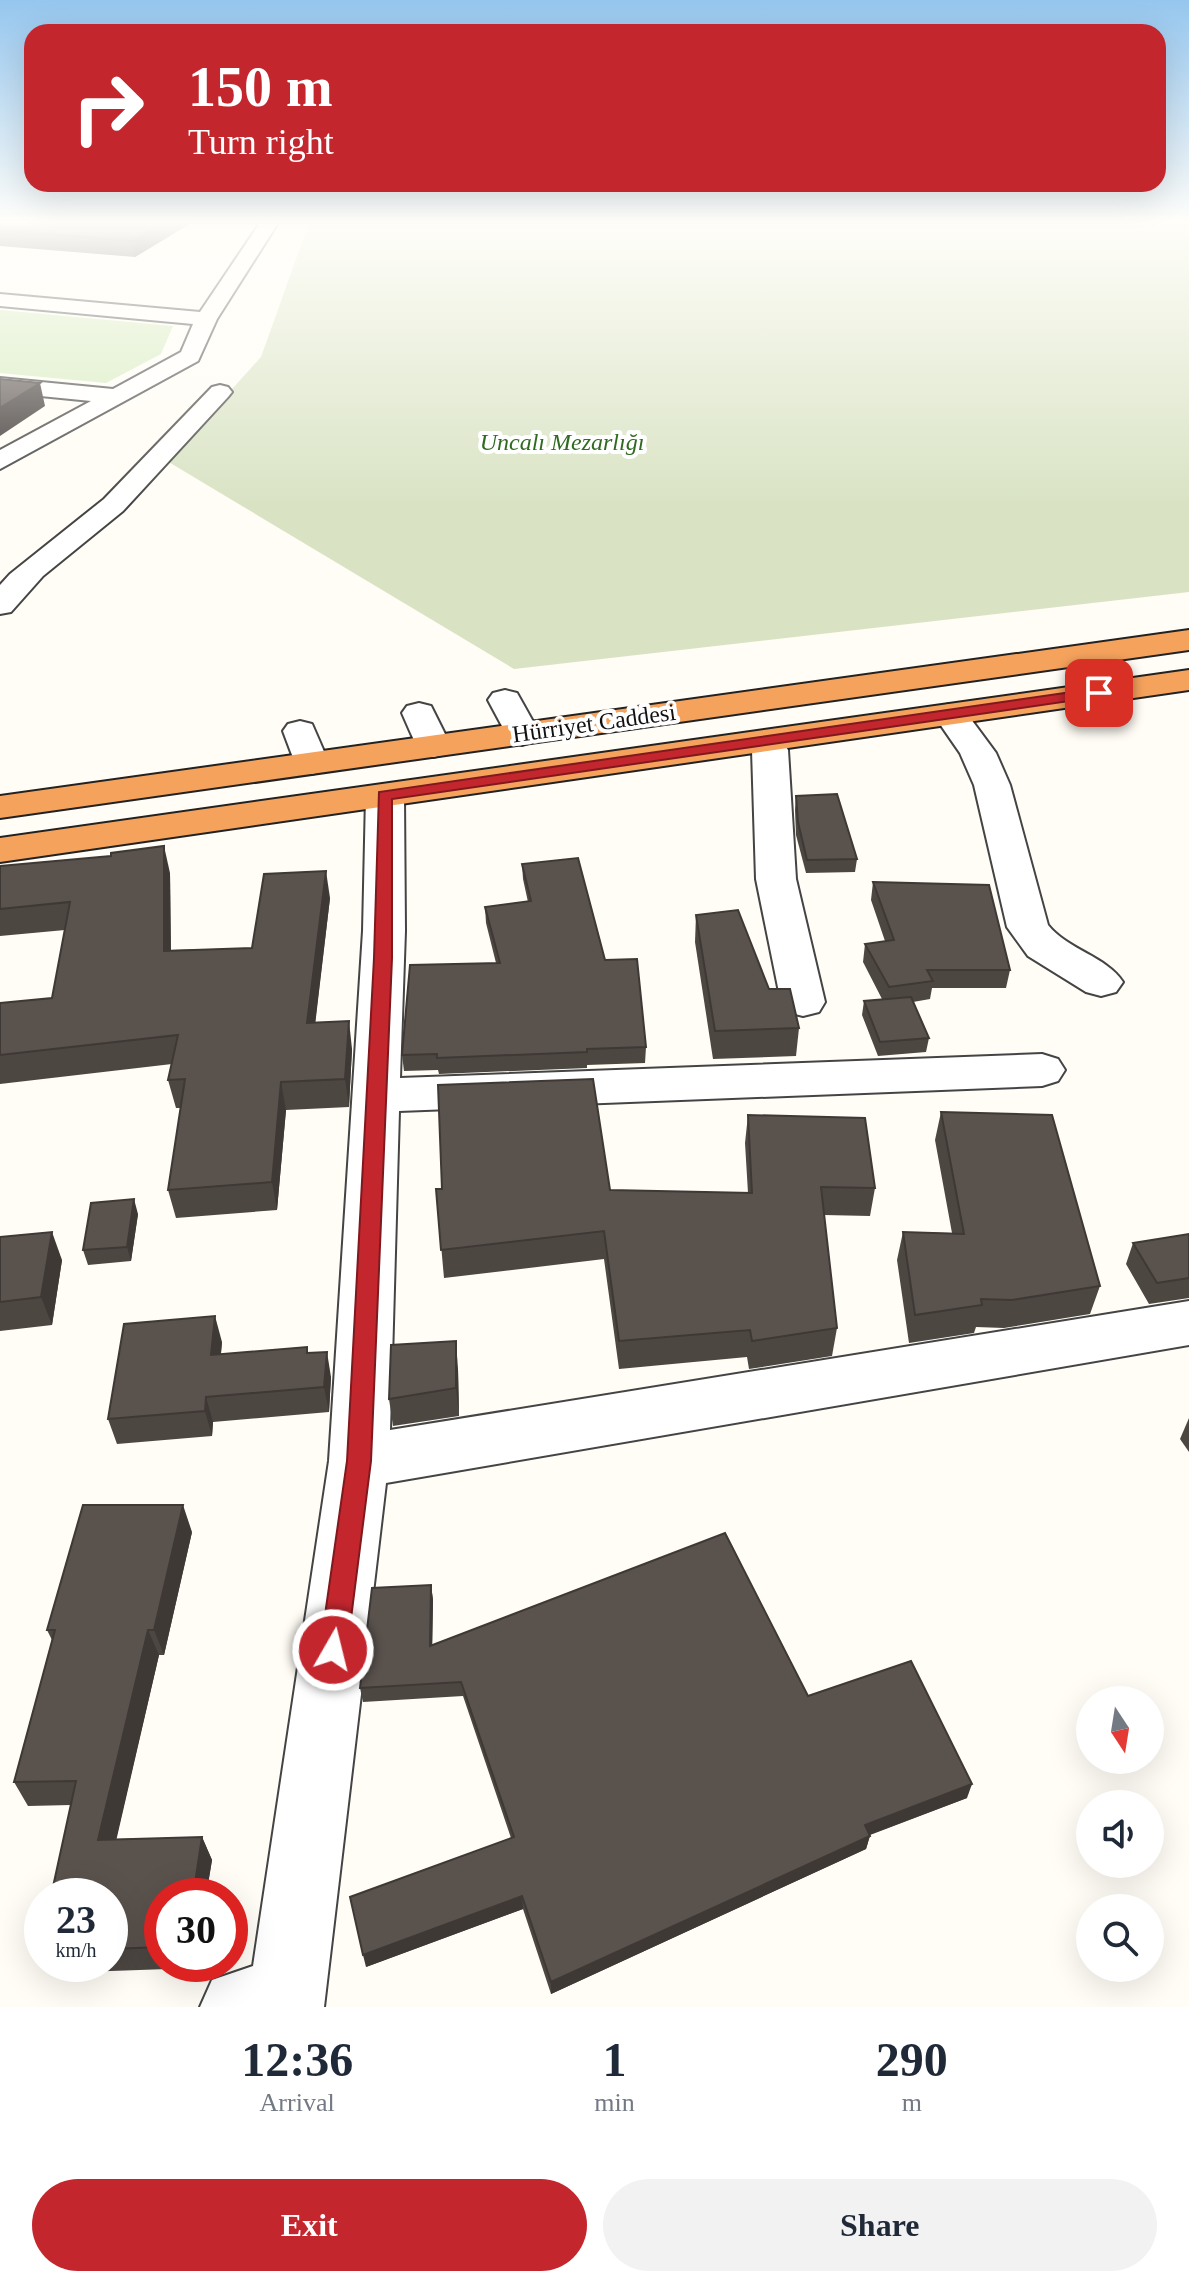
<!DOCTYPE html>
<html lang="en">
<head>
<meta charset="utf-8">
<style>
  :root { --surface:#fff; --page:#f2f2f3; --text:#1f2937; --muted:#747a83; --accent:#c4262e }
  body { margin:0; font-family:Georgia,serif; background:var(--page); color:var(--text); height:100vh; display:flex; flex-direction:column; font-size:30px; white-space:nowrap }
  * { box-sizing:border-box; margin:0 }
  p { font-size:26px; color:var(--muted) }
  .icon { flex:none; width:44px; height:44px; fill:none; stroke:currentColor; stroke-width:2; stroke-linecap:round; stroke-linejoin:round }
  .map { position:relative; height:2007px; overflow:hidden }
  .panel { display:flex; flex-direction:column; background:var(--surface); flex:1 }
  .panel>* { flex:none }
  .guide { position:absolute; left:24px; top:24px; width:1142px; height:168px; border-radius:24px; box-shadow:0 8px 32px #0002; background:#c4262e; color:#fff; overflow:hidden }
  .needle { width:52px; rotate:168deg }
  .tools { position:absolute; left:1076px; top:1686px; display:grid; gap:16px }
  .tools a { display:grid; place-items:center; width:88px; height:88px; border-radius:50%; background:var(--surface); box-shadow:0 8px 32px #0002; font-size:40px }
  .speed { position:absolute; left:24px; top:1878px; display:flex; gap:16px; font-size:40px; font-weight:700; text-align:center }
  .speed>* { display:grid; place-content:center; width:104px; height:104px; border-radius:50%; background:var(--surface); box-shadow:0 8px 32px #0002; line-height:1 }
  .speed small { font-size:20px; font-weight:400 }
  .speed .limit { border:12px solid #d22; background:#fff; color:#111 }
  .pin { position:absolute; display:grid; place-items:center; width:68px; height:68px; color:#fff; margin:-34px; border-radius:16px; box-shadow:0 4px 12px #0006 }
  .me { position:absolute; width:88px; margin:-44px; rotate:8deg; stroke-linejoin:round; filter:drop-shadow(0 0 6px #0008) }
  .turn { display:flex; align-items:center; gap:28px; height:168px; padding:0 32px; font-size:36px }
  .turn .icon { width:104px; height:104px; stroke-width:2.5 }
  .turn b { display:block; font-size:56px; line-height:68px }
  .eta { display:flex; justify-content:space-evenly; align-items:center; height:136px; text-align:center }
  .eta b { font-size:48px; font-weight:700; line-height:56px }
  .action { display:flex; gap:16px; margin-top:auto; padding:16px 32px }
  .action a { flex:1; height:92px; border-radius:48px; background:var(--accent); color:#fff; font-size:32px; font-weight:700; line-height:92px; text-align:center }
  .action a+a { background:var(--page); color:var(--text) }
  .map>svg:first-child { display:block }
  .green { fill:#d5ebbd }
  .cemetery { fill:#d9e3c4 }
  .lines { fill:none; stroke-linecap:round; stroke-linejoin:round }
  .minor-casing { stroke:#444; stroke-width:4 }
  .highway-casing { stroke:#222; stroke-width:4 }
  .minor { fill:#fff; fill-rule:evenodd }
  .highway { fill:#f5a25d; fill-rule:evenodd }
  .wall { fill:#4d4742 }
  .shaded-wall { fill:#3f3936 }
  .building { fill:#5a524d; stroke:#3f3936; stroke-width:2 }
  .route { fill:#c4262e; stroke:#7f191e; stroke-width:2 }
  .labels { text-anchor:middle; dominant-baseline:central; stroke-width:8; stroke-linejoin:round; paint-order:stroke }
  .far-park-label { font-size:24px; font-style:italic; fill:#2f6b1f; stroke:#fff }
  .far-street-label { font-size:24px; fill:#111; stroke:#fff }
</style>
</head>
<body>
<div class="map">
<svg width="1189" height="2007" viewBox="0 0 1189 2007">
  <rect width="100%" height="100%" fill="#fffdf5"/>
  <polygon class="green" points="0,310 173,326 161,354 106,383 0,373"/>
  <polygon class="cemetery" points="309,223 1189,223 1189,592 514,669 167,461 261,357"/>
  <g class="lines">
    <defs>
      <g id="minor">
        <polygon points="260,223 278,223 217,319 198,361 0,469 0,450 91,401 0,392 0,378 113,389 181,352 193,324 0,306 0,294 200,312"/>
        <polygon points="220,385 228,387 232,392 228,397 123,511 43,576 11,612 0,614 0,585 10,574 104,499 212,387"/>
        <polygon points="505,690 517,693 540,734 534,741 522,745 510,741 488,700 493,693"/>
        <polygon points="419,703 431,706 451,746 446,754 433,757 420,754 402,713 407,706"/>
        <path d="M950 704 962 707 996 753 1010 785 1048 925C1068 950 1106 956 1123 982L1116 992 1101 996 1086 992 1028 956 1007 927 974 785 960 753 933 714 938 707Z"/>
        <polygon points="300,721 312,724 329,763 324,771 311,774 298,771 283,731 288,724"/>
        <polygon points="766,730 778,734 788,750 796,879 825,1002 819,1012 803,1016 787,1012 781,1002 756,879 752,750 748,741 754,734"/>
        <polygon points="385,785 398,788 404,796 405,931 400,1078 1042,1054 1058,1059 1065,1070 1058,1081 1042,1086 399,1111 390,1430 1189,1301 1189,1345 386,1483 324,2007 200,2007 212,1980 253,1966 329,1461 363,931 366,796 372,788"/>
      </g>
      <g id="highway">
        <polygon points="1189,630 1189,650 0,818 0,796"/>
        <polygon points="1189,670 1189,690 0,862 0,838"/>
      </g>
    </defs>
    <use href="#minor" class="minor-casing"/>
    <use href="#highway" class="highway-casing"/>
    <use href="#minor" class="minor"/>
    <use href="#highway" class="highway"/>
  </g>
  <g class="wall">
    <polygon points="0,223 191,223 135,257 0,246"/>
    <polygon points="796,796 857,859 855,872 806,873 796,835 795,810"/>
    <polygon points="522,864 605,960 646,1047 645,1063 587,1065 587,1068 439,1074 438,1070 404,1071 402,1055 496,963 486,923 485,907 528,902 523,879"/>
    <polygon points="0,866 170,873 171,950 252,948 330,898 315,1023 352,1049 349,1107 286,1110 277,1210 176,1218 168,1190 181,1108 176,1108 168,1080 172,1064 0,1084 0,1003 52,998 65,930 0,936"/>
    <polygon points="873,882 1010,970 1006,988 932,988 930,999 913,1002 929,1038 926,1052 878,1056 862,1015 864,1001 882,999 863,962 865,944 885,941 871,900"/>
    <polygon points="696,915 769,989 799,1028 796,1056 713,1059 695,942"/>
    <polygon points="941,1112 1100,1286 1090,1314 1004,1328 976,1327 974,1333 909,1343 897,1260 903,1232 952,1233 935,1140"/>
    <polygon points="748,1115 875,1188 870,1216 824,1215 837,1328 832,1356 749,1369 747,1357 619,1369 604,1259 444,1278 436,1189 610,1190 748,1193 745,1143"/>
    <polygon points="138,1214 131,1261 88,1265 83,1250"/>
    <polygon points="1189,1234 1189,1300 1189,1298 1149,1304 1126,1264 1133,1243"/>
    <polygon points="0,1237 62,1260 52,1325 0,1331"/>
    <polygon points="222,1342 221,1354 309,1353 331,1377 329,1412 213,1422 212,1436 117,1444 108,1419"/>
    <polygon points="458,1369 459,1416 393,1426 389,1399"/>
    <polygon points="1189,1418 1189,1452 1180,1439"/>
    <polygon points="192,1532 164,1655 159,1655 116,1839 202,1837 212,1860 206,1896 162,1896 162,1964 196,1964 196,1968 54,1973 48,1964 110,1964 110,1896 71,1805 28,1806 14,1782 52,1640 47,1630"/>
    <polygon points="431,1585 433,1600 432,1645 808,1696 967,1798 870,1835 866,1849 551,1994 523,1909 366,1967 511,1838 463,1696 363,1702 360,1688"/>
  </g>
  <g class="shaded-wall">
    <polygon points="163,223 191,223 135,257 132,241"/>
    <polygon points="40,383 45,406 0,436 0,408"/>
    <polygon points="164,846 170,873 171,978 164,951"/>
    <polygon points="326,871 330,898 312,1051 307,1023"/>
    <polygon points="349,1021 352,1049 349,1107 345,1079"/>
    <polygon points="281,1082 286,1110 277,1210 272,1182"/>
    <polygon points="134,1199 138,1214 131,1261 127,1247"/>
    <polygon points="52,1232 62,1260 52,1325 41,1297"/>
    <polygon points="215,1316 222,1342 218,1380 211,1355"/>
    <polygon points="456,1341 458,1369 459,1416 456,1388"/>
    <polygon points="327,1352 331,1377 329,1412 324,1387"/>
    <polygon points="206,1397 213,1422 212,1436 205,1411"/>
    <polygon points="183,1505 192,1532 164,1655 154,1630"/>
    <polygon points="431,1585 433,1600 432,1661 430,1646"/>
    <polygon points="148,1630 159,1655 111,1863 98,1840"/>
    <polygon points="972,1784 967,1798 861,1838 865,1825"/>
    <polygon points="870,1836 866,1849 551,1994 551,1982"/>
    <polygon points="202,1837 212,1860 206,1896 193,1896"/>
    <polygon points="522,1896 523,1909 366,1967 363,1955"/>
  </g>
  <g class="building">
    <polygon points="0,223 163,223 132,241 0,230"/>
    <polygon points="0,379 40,383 0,408"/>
    <polygon points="837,794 857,859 807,860 798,822 796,796"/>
    <polygon points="164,846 164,951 252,948 264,874 326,871 307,1023 349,1021 345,1079 281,1082 272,1182 168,1190 185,1079 168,1080 178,1035 0,1055 0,1003 52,998 70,902 0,909 0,866 111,856 111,853"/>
    <polygon points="578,858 605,960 637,959 646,1047 587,1049 587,1052 437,1058 437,1054 402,1055 410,965 500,963 485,907 531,901 522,864"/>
    <polygon points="873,882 989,885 1010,970 927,970 933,981 889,987 865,944 894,940"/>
    <polygon points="738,910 769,989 790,989 799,1028 715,1031 696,915"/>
    <polygon points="911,997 929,1038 880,1042 864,1001"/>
    <polygon points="593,1079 610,1190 752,1193 748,1115 865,1118 875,1188 821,1187 837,1328 752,1341 750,1330 619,1341 604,1231 441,1250 436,1189 442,1189 438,1085"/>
    <polygon points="941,1112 1052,1115 1100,1286 1012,1300 981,1299 982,1305 915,1315 903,1232 964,1234"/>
    <polygon points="134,1199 127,1247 83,1250 91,1203"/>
    <polygon points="52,1232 41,1297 0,1302 0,1237"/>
    <polygon points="1189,1234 1189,1278 1157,1283 1133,1243"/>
    <polygon points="215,1316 211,1355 307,1347 307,1353 327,1352 324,1387 206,1397 205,1411 108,1419 124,1324"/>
    <polygon points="456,1341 456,1388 389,1399 391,1345"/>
    <polygon points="83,1505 183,1505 154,1630 148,1630 98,1840 202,1837 193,1896 162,1896 162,1947 110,1949 110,1896 51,1896 76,1781 14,1782 55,1630 47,1630"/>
    <polygon points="725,1533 808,1696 911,1661 972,1784 865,1825 870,1836 551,1982 522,1896 363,1955 350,1897 514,1837 461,1682 360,1688 372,1588 431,1585 430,1646"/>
  </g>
  <linearGradient id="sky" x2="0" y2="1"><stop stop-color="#95c6ee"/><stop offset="0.44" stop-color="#fffefa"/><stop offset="1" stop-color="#fffefa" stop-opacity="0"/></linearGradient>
  <rect width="1189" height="504" fill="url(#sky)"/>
  <polygon class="route" points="1099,688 1104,690 1104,696 392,799 392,958 371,1461 347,1650 343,1660 333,1663 324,1660 320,1650 347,1461 374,958 379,792"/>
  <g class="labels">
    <g class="far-park-label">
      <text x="562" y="442">Uncalı Mezarlığı</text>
    </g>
    <g class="far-street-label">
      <text transform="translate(594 723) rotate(-8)">Hürriyet Caddesi</text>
    </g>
  </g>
</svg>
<div class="tools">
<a><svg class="needle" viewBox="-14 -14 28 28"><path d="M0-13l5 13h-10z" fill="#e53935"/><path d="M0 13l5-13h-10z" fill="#747a83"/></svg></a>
<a><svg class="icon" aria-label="sound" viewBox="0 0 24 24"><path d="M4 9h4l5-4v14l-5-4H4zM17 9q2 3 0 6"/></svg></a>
<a><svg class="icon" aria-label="search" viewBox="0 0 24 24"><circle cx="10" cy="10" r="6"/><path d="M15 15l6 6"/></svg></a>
</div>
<div class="speed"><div>23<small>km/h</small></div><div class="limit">30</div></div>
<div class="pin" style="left:1099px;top:693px;background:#d93025"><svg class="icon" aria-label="arrive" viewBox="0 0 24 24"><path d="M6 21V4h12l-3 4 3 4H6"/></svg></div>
<svg class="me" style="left:333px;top:1650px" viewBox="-20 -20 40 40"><circle r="17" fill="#c4262e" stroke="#fff" stroke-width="3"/><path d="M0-11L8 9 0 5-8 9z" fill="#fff"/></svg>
<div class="guide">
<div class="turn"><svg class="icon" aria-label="right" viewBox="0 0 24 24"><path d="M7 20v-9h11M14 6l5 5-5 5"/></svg><div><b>150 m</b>Turn right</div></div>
</div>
</div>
<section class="panel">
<div class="eta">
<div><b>12:36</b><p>Arrival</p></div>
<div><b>1</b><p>min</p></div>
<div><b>290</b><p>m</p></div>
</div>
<div class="action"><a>Exit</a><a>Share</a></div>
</section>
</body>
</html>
